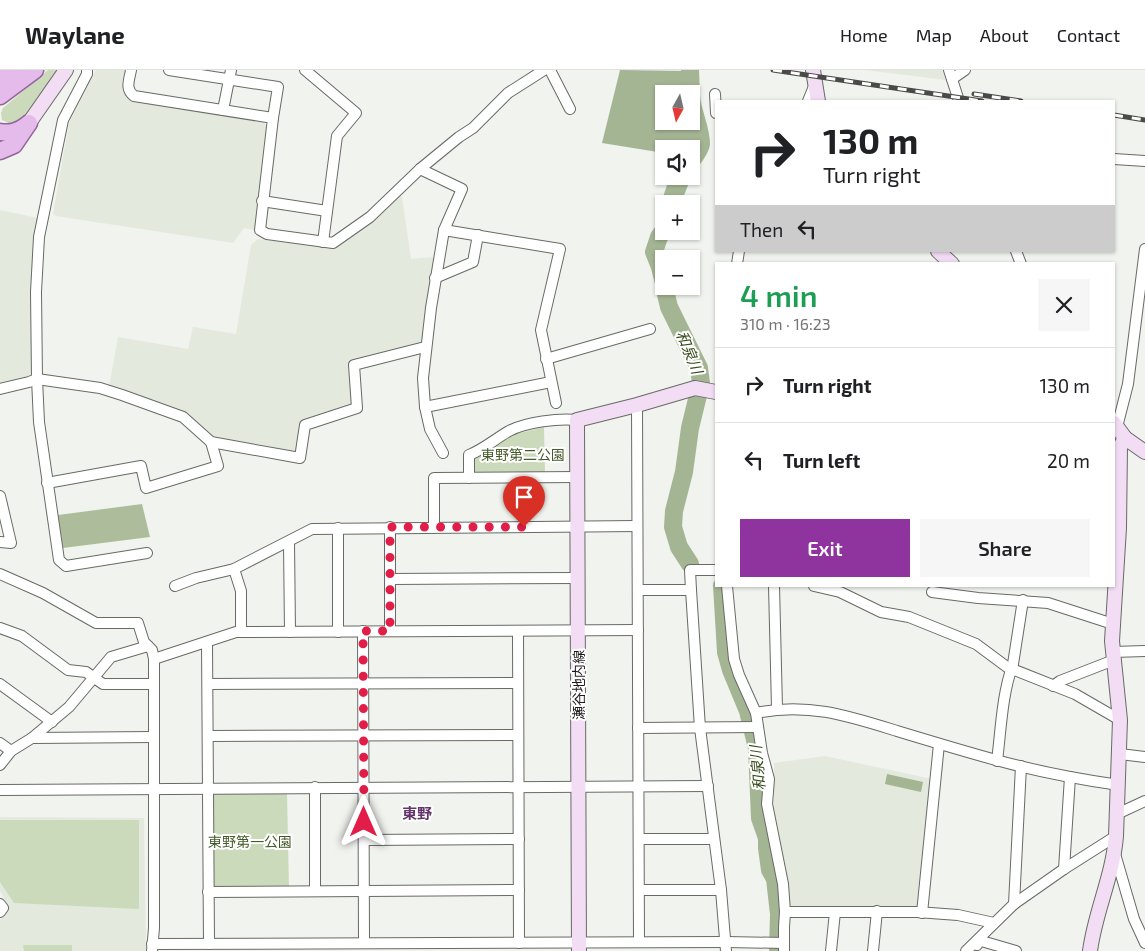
<!DOCTYPE html>
<html lang="en">
<head>
<meta charset="utf-8">
<style>
  :root { --surface:#fff; --page:#f6f6f6; --text:#202124; --muted:#757577; --line:#e0e0e0; --accent:#8f349e }
  body { margin:0; font-family:"Exo 2","Noto Sans JP",sans-serif; background:var(--page); color:var(--text); height:100vh; display:flex; flex-direction:column; font-size:19px; white-space:nowrap }
  * { box-sizing:border-box; margin:0 }
  p { font-size:16px; color:var(--muted) }
  .icon { flex:none; width:28px; height:28px; fill:none; stroke:currentColor; stroke-width:2; stroke-linecap:round; stroke-linejoin:round }
  .map { position:relative; flex:1; overflow:hidden }
  .side { position:absolute; left:715px; top:192px; width:400px; height:325px; display:flex; flex-direction:column; background:var(--surface); border-radius:0px; box-shadow:0 1px 4px #0004 }
  .side>* { flex:none }
  .guide { position:absolute; left:715px; top:30px; width:400px; height:152px; border-radius:0px; box-shadow:0 1px 4px #0004; background:#fff; color:var(--text); overflow:hidden }
  .needle { width:32px; rotate:188deg }
  .controls { position:absolute; left:655px; top:15px; display:grid; gap:10px }
  .controls a { display:grid; place-items:center; width:45px; height:45px; border-radius:0px; background:var(--surface); box-shadow:0 1px 4px #0004; font-size:25px }
  .pin { position:absolute; display:grid; place-items:center; width:42px; height:42px; color:#fff; margin:-51px -21px; border-radius:50% 50% 50% 0; rotate:-45deg; box-shadow:0 0 5px #0007 }
  .pin .icon { rotate:45deg }
  .me { position:absolute; width:55px; margin:-28px; rotate:0deg; stroke-linejoin:round; filter:drop-shadow(0 0 4px #0008) }
  .turn { display:flex; align-items:center; gap:18px; height:105px; padding:0 25px; font-size:22px }
  .turn .icon { width:65px; height:65px; stroke-width:2.5 }
  .turn b { display:block; font-size:35px; line-height:42px }
  .then { display:flex; align-items:center; height:48px; padding:0 25px; background:#0003; gap:10px; font-size:19px }
  .round { display:grid; place-items:center; flex:none; width:52px; height:52px; border-radius:0px; background:var(--page) }
  .overview { display:flex; align-items:center; justify-content:space-between; height:85px; padding:0 25px }
  h1 { font-size:30px; font-weight:600; line-height:38px; color:#1e9e55 }
  .primary-button { display:flex; gap:10px; margin-top:auto; padding:10px 25px }
  .primary-button a { flex:1; height:58px; border-radius:0px; background:var(--accent); color:#fff; font-size:20px; font-weight:600; line-height:58px; text-align:center }
  .primary-button a+a { background:var(--page); color:var(--text) }
  ul { padding:0; list-style:none }
  li { display:flex; align-items:center; gap:15px; height:75px; padding:0 25px; border-top:1px solid var(--line) }
  li div { flex:1 }
  li b { display:block; font-size:19px }
  li em { font-style:normal }
  header { display:flex; align-items:center; gap:30px; box-sizing:border-box; height:70px; padding:0 25px; background:var(--surface); border-bottom:1px solid var(--line) }
  header strong { font-size:24px }
  nav { display:flex; gap:28px; margin-inline-start:auto; font-size:18px }
  .map>svg:first-child { display:block }
  .built { fill:#e3e9dd }
  .green { fill:#cadaba }
  .forest { fill:#adbd9c }
  .water { fill:#a4b594 }
  .lines { fill:none; stroke-linecap:round; stroke-linejoin:round }
  .river { stroke:#a4b594; stroke-width:18 }
  .street-casing { stroke:#686a66; stroke-width:12 }
  .secondary-casing { stroke:#686a66; stroke-width:16 }
  .primary-casing { stroke:#936699; stroke-width:19 }
  .street { stroke:#fff; stroke-width:10 }
  .secondary { stroke:#f2ddf5; stroke-width:14 }
  .primary { stroke:#e5bbeb; stroke-width:16 }
  .rail-casing { stroke:#4a4b48; stroke-width:5 }
  .rail { stroke:#fff; stroke-width:3; stroke-dasharray:9; stroke-linecap:butt }
  .route { stroke:#e11d48; stroke-width:9; stroke-dasharray:0 16.2 }
  .labels { text-anchor:middle; dominant-baseline:central; stroke-width:4; stroke-linejoin:round; paint-order:stroke }
  .park-label { font-size:14px; fill:#455b2a; stroke:#fff }
  .street-label { font-size:14px; fill:#1b1c1a; stroke:#fff }
  .water-label { font-size:15px; font-style:italic; fill:#354b19; stroke:#fff }
  .neighbourhood-label { font-size:15px; font-weight:bold; fill:#63366b; stroke:#fff }
</style>
</head>
<body>
<header>
<strong>Waylane</strong>
<nav><a>Home</a><a>Map</a><a>About</a><a>Contact</a></nav>
</header>
<div class="map">
<svg width="1145" height="881" viewBox="0 0 1145 881">
  <rect width="100%" height="100%" fill="#f1f3ee"/>
  <g class="built">
    <polygon points="96,0 125,0 122,12 124,22 130,31 263,52 266,56 254,160 244,158 233,173 56,146 53,144 69,53"/>
    <polygon points="865,0 943,0 946,10"/>
    <polygon points="399,124 402,127 411,189 434,187 422,275 349,293 352,332 351,335 302,350 299,354 296,380 293,382 220,369 109,317 118,267 188,279 193,257 236,264 251,175 258,169 334,178 373,151"/>
    <polygon points="0,140 38,148 33,173 33,305 29,309 0,315"/>
    <polygon points="825,686 932,709 918,836 791,836 787,835 782,785 774,743 774,693"/>
    <polygon points="0,747 144,748 146,881 0,881 0,850 6,843 7,833 0,821"/>
  </g>
  <g class="green">
    <polygon points="48,0 60,0 22,50 11,54 2,50 1,43 3,38"/>
    <polygon points="544,357 545,405 475,406 474,388 488,381 511,365"/>
    <polygon points="287,723 289,819 213,820 212,724"/>
    <polygon points="0,750 139,750 139,839 14,833 0,812"/>
    <polygon points="23,875 72,875 72,881 24,881"/>
  </g>
  <polygon class="forest" points="142,434 150,467 63,478 58,445"/>
  <g class="water">
    <path d="M620 0 687 1 691 24H664V51H691V25C695 48 703 70 691 92V79H664V83L602 73Z"/>
    <polygon points="670,106 682,106 671,131 662,130"/>
    <polygon points="887,704 923,712 921,722 885,714"/>
  </g>
  <g class="lines">
    <g class="river">
      <polyline points="690,0 691,24"/>
      <path d="M691 26C692 42 701 58 701 74 700 80 695 86 691 91"/>
      <polyline points="671,134 682,106"/>
      <polyline points="664,160 659,167 654,182 660,197 664,213"/>
      <polyline points="664,216 669,237 699,298 701,313 690,358 684,402 674,441 673,457 679,477 690,494"/>
      <polyline points="722,516 726,582 731,600 748,641 757,678 760,748 767,768 767,778 770,800 775,809 779,844 778,881"/>
    </g>
    <defs>
      <g id="street">
        <polyline points="87,0 87,4 63,50 39,167 36,222 37,309 39,352 59,490 66,496 147,483"/>
        <path d="M131 0C129 11 125 19 134 26L273 48 260 160 267 164 333 173 370 147 420 99 459 67 473 58 508 23 544 0"/>
        <polyline points="169,0 278,17 273,48"/>
        <polyline points="305,0 356,43 337,66 323,172"/>
        <polyline points="550,0 570,39"/>
        <polyline points="949,0 959,31"/>
        <polyline points="952,9 965,0"/>
        <polyline points="715,24 716,43"/>
        <polyline points="808,31 815,14"/>
        <polyline points="223,40 231,0"/>
        <polyline points="1114,89 1145,91"/>
        <polyline points="420,99 462,119 444,160 431,238 423,308 425,337 430,359 443,383"/>
        <polyline points="262,131 327,141"/>
        <polyline points="444,160 560,179 541,260 556,333"/>
        <polyline points="1016,181 1021,194"/>
        <polyline points="737,194 739,181"/>
        <polyline points="435,208 473,192 478,165"/>
        <polyline points="546,289 650,259"/>
        <polyline points="0,319 29,312 37,309 100,318 122,325 183,347 211,372 300,388 305,355 357,338 354,295 425,277"/>
        <polyline points="637,335 639,872"/>
        <polyline points="425,337 551,312"/>
        <polyline points="1117,357 1128,314 1145,179"/>
        <path d="M469 408V385C484 379 495 369 509 361 526 352 559 348 577 350"/>
        <polyline points="47,413 141,396 146,418 218,396 211,372"/>
        <polyline points="0,426 11,473 0,472"/>
        <polyline points="390,457 390,561"/>
        <polyline points="434,457 434,408 578,407"/>
        <polyline points="289,472 290,562"/>
        <polyline points="0,504 43,523 96,553 138,553 144,572 148,576"/>
        <polyline points="390,509 578,508"/>
        <polyline points="175,516 196,508 234,499"/>
        <polyline points="727,516 734,589 739,605 756,643 762,683 769,709 767,734 783,814 785,842 784,857 784,881"/>
        <polyline points="774,516 777,638"/>
        <polyline points="814,516 840,522 881,542 909,547 976,574 1007,597 1075,624 1120,650"/>
        <polyline points="638,520 691,520 690,500 716,500"/>
        <polyline points="691,520 700,658 721,820 726,881"/>
        <polyline points="932,522 978,528 1048,533 1113,554"/>
        <polyline points="0,558 22,566 68,600 86,602 103,614 153,614"/>
        <polyline points="241,561 241,521 234,499 312,459 637,456"/>
        <polyline points="363,561 364,873"/>
        <polyline points="518,561 519,873"/>
        <polyline points="338,562 338,458"/>
        <polyline points="207,572 209,874"/>
        <polyline points="1113,582 1145,581"/>
        <polyline points="0,614 52,652"/>
        <polyline points="208,614 518,613"/>
        <polyline points="1053,616 1060,611 1114,590"/>
        <path d="M756 643C807 632 849 646 897 661 930 671 963 681 996 690 1036 701 1077 709 1119 715"/>
        <polyline points="638,658 758,657"/>
        <polyline points="208,666 518,665"/>
        <polyline points="32,668 154,667"/>
        <polyline points="0,673 11,681"/>
        <polyline points="1120,684 1145,687"/>
        <path d="M997 691C1001 659 1002 624 1013 594L1023 530"/>
        <polyline points="0,695 11,681 32,668 69,637 111,587 148,576 152,580 154,589"/>
        <polyline points="0,720 708,716"/>
        <polyline points="1117,744 1145,731"/>
        <polyline points="639,769 714,769"/>
        <polyline points="364,770 519,769"/>
        <polyline points="1115,784 1134,849 1145,873"/>
        <polyline points="1064,799 1070,707"/>
        <polyline points="639,820 721,820"/>
        <polyline points="315,821 315,717"/>
        <polyline points="208,822 519,820"/>
        <polyline points="0,834 3,838 0,842"/>
        <polyline points="1014,834 1021,696"/>
        <polyline points="785,842 917,842 958,845 994,853"/>
        <polyline points="922,843 939,674"/>
        <polyline points="152,874 726,872 784,873"/>
        <polyline points="977,875 978,870 1016,881"/>
        <polyline points="152,881 154,858 154,589 236,562 638,560"/>
        <polyline points="831,881 835,842"/>
        <polyline points="873,881 877,841"/>
        <polyline points="966,881 1014,834 1064,799 1116,766"/>
      </g>
      <g id="secondary">
        <polyline points="813,0 818,31"/>
        <polyline points="29,53 66,0"/>
        <polyline points="938,181 952,194"/>
        <polyline points="1114,353 1125,368 1145,382"/>
        <polyline points="579,881 577,350 637,335 695,318 716,322"/>
        <path d="M1090 881C1095 842 1113 806 1116 766L1120 650 1112 571 1119 458 1120 377 1125 368"/>
      </g>
      <g id="primary">
        <polyline points="0,10 13,0"/>
        <polyline points="0,26 35,0"/>
        <path d="M0 62C11 64 19 61 28 54"/>
        <polyline points="0,81 14,75 29,53"/>
      </g>
    </defs>
    <use href="#street" class="street-casing"/>
    <use href="#secondary" class="secondary-casing"/>
    <use href="#primary" class="primary-casing"/>
    <use href="#street" class="street"/>
    <use href="#secondary" class="secondary"/>
    <use href="#primary" class="primary"/>
    <defs>
      <g id="rail">
        <polyline points="773,0 982,31"/>
        <polyline points="974,24 1021,31"/>
        <polyline points="1114,45 1145,50"/>
      </g>
    </defs>
    <use href="#rail" class="rail-casing"/>
    <use href="#rail" class="rail"/>
  </g>
  <g class="lines">
    <polyline class="route" points="364,752 363,561 390,561 390,457 524,457"/>
  </g>
  <g class="labels">
    <g class="park-label">
      <text x="523" y="384">東野第二公園</text>
      <text x="250" y="771">東野第一公園</text>
    </g>
    <g class="street-label">
      <text transform="translate(578 615) rotate(-90)">瀬谷地内線</text>
    </g>
    <g class="water-label">
      <text transform="translate(690 282) rotate(68)">和泉川</text>
      <text transform="translate(757 698) rotate(-95)">和泉川</text>
    </g>
    <g class="neighbourhood-label">
      <text x="417" y="743">東野</text>
    </g>
  </g>
</svg>
<div class="controls">
<a><svg class="needle" viewBox="-14 -14 28 28"><path d="M0-13l5 13h-10z" fill="#e53935"/><path d="M0 13l5-13h-10z" fill="#757577"/></svg></a>
<a><svg class="icon" aria-label="sound" viewBox="0 0 24 24"><path d="M4 9h4l5-4v14l-5-4H4zM17 9q2 3 0 6"/></svg></a>
<a>+</a>
<a>−</a>
</div>
<div class="pin" style="left:524px;top:457px;background:#d93025"><svg class="icon" aria-label="arrive" viewBox="0 0 24 24"><path d="M6 21V4h12l-3 4 3 4H6"/></svg></div>
<svg class="me" style="left:364px;top:752px" viewBox="-20 -20 40 40"><path d="M0-17L14 15 0 8-14 15z" fill="#e11d48" stroke="#fff" stroke-width="4"/></svg>
<div class="guide">
<div class="turn"><svg class="icon" aria-label="right" viewBox="0 0 24 24"><path d="M7 20v-9h11M14 6l5 5-5 5"/></svg><div><b>130 m</b>Turn right</div></div>
<div class="then">Then<svg class="icon" aria-label="left" viewBox="0 0 24 24"><path d="M17 20v-9H6M10 6l-5 5 5 5"/></svg></div>
</div>
<section class="side">
<div class="overview"><div><h1>4 min</h1><p>310 m · 16:23</p></div><a class="round"><svg class="icon" aria-label="close" viewBox="0 0 24 24"><path d="M6 6l12 12M18 6L6 18"/></svg></a></div>
<ul>
<li><svg class="icon" aria-label="right" viewBox="0 0 24 24"><path d="M7 20v-9h11M14 6l5 5-5 5"/></svg><div><b>Turn right</b></div><em>130 m</em></li>
<li><svg class="icon" aria-label="left" viewBox="0 0 24 24"><path d="M17 20v-9H6M10 6l-5 5 5 5"/></svg><div><b>Turn left</b></div><em>20 m</em></li>
</ul>
<div class="primary-button"><a>Exit</a><a>Share</a></div>
</section>
</div>
</body>
</html>
